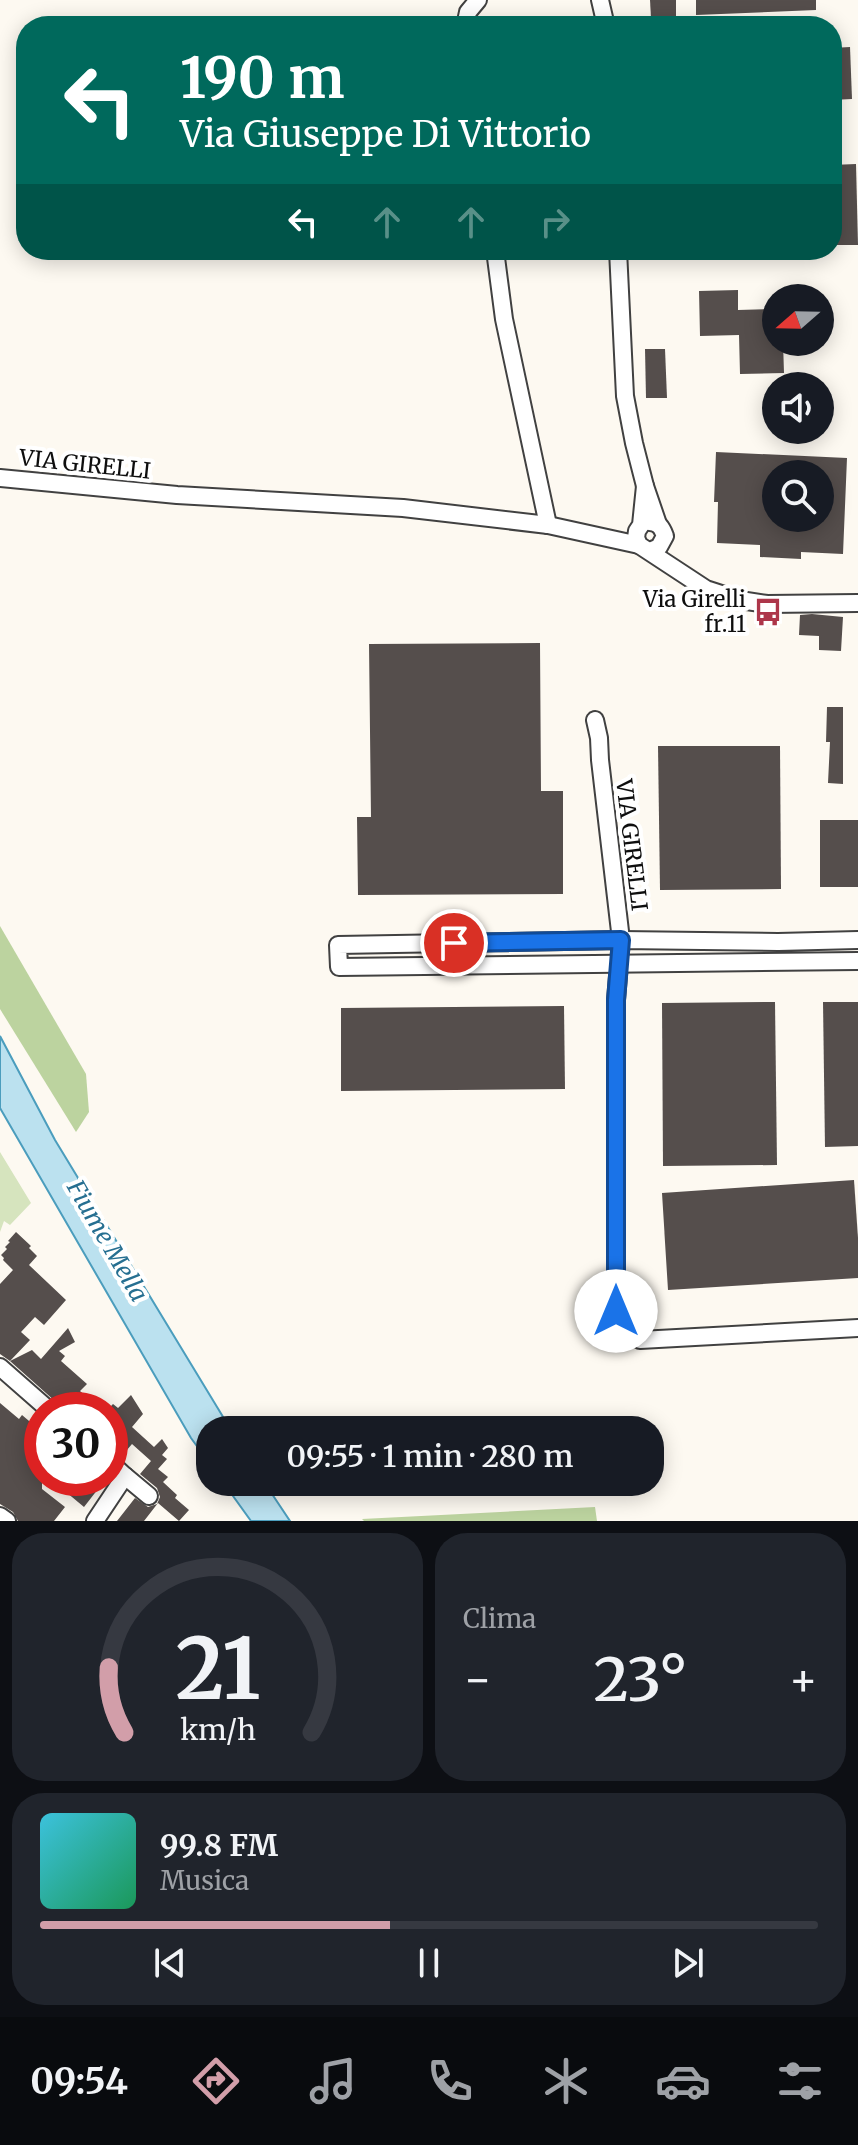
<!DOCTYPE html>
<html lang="it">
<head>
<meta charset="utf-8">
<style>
  :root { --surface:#171b24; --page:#20242c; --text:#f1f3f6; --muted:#9ea1a6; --line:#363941; --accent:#d29ea9 }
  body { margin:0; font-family:Merriweather,serif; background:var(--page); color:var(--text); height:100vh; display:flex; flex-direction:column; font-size:30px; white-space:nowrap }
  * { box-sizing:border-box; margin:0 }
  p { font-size:26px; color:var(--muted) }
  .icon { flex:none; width:44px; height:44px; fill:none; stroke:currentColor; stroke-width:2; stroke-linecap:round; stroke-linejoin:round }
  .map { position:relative; height:1521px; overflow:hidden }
  .panel { display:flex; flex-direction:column; gap:12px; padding:12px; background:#0d0f14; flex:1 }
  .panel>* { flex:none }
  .guide { position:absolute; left:16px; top:16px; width:826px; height:244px; border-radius:32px; box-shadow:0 4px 20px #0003; background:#00695c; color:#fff; overflow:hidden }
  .needle { width:52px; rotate:250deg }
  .controls { position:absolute; left:762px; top:284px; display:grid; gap:16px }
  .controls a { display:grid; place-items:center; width:72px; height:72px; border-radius:50%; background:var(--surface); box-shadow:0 4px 20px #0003; font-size:40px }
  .speed { position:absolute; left:24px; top:1392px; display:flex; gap:16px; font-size:40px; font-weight:700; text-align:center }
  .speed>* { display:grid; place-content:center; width:104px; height:104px; border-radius:50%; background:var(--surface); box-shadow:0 4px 20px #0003; line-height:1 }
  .speed .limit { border:12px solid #d22; background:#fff; color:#111 }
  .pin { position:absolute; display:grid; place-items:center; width:68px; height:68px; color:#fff; margin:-34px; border:4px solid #fff; border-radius:50%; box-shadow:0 2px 8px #0007 }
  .me { position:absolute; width:88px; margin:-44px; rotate:0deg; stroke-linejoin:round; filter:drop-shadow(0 0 6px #0008) }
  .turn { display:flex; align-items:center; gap:28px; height:168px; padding:0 32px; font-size:36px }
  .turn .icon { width:104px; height:104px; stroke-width:2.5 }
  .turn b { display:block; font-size:56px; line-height:68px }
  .lanes { display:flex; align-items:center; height:76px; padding:0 32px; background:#0003; justify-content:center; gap:40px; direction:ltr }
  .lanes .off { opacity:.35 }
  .big { font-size:60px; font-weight:600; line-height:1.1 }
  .panel .widget { flex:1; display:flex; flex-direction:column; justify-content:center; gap:12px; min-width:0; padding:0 28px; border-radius:32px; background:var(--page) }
  .panel .dial { align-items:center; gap:0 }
  .dial svg { height:208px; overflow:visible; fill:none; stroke:var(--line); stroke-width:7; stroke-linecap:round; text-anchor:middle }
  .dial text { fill:var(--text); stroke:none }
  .song { display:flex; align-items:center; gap:24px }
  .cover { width:96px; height:96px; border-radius:12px; background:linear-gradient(135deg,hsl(190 70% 55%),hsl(150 70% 35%)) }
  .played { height:8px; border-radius:4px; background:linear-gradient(90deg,var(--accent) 45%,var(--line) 45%) }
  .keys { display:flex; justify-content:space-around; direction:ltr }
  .heat { display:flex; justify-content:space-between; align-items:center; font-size:44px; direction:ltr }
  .panel .tiles { flex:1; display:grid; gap:12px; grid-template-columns:1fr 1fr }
  .widget:last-child { grid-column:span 2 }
  .trip { position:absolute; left:196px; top:1416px; width:468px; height:80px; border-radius:32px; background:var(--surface); box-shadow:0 4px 20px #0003; font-weight:600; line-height:80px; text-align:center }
  .menu { display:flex; height:128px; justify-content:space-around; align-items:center; background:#090b0e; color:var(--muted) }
  .menu .icon { width:56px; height:56px }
  .menu .active { color:var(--accent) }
  .menu b { font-size:36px; color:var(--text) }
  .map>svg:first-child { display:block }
  .green { fill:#d6e4be }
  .forest { fill:#bcd39f }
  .water { fill:#bbe1ef; stroke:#4b9dbd; stroke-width:2 }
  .building { fill:#554e4c; fill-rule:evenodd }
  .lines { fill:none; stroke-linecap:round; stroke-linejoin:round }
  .minor-casing { stroke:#414141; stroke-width:20 }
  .minor { stroke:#fff; stroke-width:16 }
  .route-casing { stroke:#114b97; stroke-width:20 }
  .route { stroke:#1a73e8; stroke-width:14 }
  .labels { text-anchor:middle; stroke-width:8; stroke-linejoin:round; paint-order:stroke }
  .street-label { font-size:22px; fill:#0e0e0e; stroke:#fff }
  .poi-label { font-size:22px; fill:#0e0e0e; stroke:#fff; text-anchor:end }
  .water-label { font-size:24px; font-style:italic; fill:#266f91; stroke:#fff }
</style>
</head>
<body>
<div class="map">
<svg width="858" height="1521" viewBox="0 0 858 1521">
  <rect width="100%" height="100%" fill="#fdf9f1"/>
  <!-- green -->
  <polygon class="green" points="0,1152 31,1203 10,1225 4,1221 0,1232"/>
  <!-- forest -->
  <g class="forest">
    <polygon points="0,926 86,1074 89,1112 76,1132 0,1009"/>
    <polygon points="595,1507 597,1521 364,1521 362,1519"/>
  </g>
  <!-- water -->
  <g class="water">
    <polygon points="0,1036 55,1140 231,1430 210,1430 210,1464 191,1438 0,1108"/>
    <polygon points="223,1482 264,1482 290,1521 251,1521"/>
  </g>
  <!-- building -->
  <g class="building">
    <polygon points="650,0 676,0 676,18 651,18"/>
    <polygon points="696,0 816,0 816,10 696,15"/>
    <polygon points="850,47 852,99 832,100 832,48"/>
    <polygon points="856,164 858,245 832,245 832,165"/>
    <polygon points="738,290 738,310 776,309 776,342 783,342 784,373 740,374 739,335 700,336 699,291"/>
    <polygon points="645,349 665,349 667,398 646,398"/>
    <path d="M 716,452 L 847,458 L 843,554 L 801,552 L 801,559 L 760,557 L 760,545 L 717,543 L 718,502 L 714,502 ZM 776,474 L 820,474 L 820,518 L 776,518 Z"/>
    <polygon points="812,614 843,617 841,651 819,650 819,636 799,635 800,615"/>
    <polygon points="540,643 541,791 563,791 563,894 358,895 357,817 371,817 369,644"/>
    <polygon points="827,707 843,707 843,784 828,783 830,742 826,742"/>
    <polygon points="658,746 780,746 781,889 660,890"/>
    <rect x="820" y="820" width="38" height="67"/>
    <polygon points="775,1002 777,1165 663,1166 662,1003"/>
    <polygon points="823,1002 858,1002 858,1146 825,1147"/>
    <polygon points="564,1006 565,1089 341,1091 341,1008"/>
    <polygon points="854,1180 858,1238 858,1278 668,1290 662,1193"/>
    <polygon points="16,1232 31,1246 29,1248 37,1256 29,1265 66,1300 44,1325 35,1317 21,1332 30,1340 10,1361 0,1354 0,1284 13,1270 3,1260 4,1258 1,1255 7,1249 5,1247 10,1242 8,1241"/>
    <polygon points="68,1328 75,1342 59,1351 65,1356 61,1361 87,1384 80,1391 101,1410 65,1410 10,1361 32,1350 41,1359"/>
    <polygon points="131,1395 143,1414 132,1427 154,1447 162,1439 168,1448 162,1455 167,1459 158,1469 168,1477 163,1482 177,1495 175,1498 189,1510 179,1521 158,1503 144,1521 117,1521 135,1498 148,1507 157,1504 160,1497 157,1488 140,1474 151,1461 132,1444 121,1457 110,1451 110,1437 121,1425 110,1414 110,1410 107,1410 113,1404 118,1408"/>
    <polygon points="0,1403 19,1419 22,1415 42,1432 42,1489 65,1507 54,1521 18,1521 13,1512 0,1504"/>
    <polygon points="77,1478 98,1478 93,1485 98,1489 84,1507 66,1492"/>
  </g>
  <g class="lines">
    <defs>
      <g id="minor">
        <polyline points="600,0 606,26"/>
        <polyline points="465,26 468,12 478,0"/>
        <polyline points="495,250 504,319 548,525"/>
        <polyline points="618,250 625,396 634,443 645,486 658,524"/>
        <polyline points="0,478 177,495 403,508 548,525 639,545"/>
        <polyline points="645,486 641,525 637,531 636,538 639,545 706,589 740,600 767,604 858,603"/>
        <path d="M 649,522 C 659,522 662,528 665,536 L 659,547 L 650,551"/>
        <polyline points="595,720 599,738 600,760 621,940 616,1000 616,1311 623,1327 640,1340 858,1328"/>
        <polyline points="858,940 778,942 621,940 338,945 339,967 858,961"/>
        <polyline points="0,1367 49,1410"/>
        <polyline points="125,1476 149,1496"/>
        <polyline points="0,1516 7,1521"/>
        <polyline points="95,1521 125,1476 110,1462"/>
      </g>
    </defs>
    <!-- minor casing -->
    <use href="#minor" class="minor-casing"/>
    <!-- minor -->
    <use href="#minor" class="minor"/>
  </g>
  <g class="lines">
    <defs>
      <polyline id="route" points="454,943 621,940 616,1000 616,1311"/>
    </defs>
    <!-- route casing -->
    <use href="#route" class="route-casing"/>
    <!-- route -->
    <use href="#route" class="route"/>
  </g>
  <!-- icons -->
  <defs>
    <symbol id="bus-bare" viewBox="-9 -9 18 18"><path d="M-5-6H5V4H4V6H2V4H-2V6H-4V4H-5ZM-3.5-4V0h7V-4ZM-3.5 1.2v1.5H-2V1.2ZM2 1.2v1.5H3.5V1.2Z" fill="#ad364a" stroke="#fff" stroke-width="2.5" paint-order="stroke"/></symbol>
  </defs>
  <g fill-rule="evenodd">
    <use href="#bus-bare" x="748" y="592" width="40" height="40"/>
  </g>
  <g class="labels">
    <!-- street labels -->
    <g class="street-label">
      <text transform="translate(85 464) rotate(6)" y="8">VIA GIRELLI</text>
      <text transform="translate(632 845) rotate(83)" y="8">VIA GIRELLI</text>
    </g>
    <!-- poi labels -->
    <g class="poi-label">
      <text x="746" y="607">Via Girelli<tspan x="746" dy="25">fr.11</tspan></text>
    </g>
    <!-- water labels -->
    <g class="water-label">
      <text transform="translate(107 1241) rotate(60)" y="8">Fiume Mella</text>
    </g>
  </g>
</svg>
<div class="controls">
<a><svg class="needle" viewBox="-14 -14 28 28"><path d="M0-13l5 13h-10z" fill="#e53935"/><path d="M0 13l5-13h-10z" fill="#9ea1a6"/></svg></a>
<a><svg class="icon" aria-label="sound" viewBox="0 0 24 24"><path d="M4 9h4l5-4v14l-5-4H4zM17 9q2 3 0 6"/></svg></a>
<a><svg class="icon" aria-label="search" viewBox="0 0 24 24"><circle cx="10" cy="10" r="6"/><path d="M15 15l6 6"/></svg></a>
</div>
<div class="speed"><div class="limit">30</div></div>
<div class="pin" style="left:454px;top:943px;background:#d93025"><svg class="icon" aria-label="arrive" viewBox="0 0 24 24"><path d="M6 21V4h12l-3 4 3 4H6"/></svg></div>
<svg class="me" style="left:616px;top:1311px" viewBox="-20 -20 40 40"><circle r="19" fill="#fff"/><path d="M0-13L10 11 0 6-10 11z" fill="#1a73e8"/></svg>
<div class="trip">09:55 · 1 min · 280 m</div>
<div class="guide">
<div class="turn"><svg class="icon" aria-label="left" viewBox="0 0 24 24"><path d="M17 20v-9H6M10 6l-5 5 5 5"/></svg><div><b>190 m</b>Via Giuseppe Di Vittorio</div></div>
<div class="lanes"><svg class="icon" aria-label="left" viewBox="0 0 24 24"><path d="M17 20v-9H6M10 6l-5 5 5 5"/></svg><svg class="icon off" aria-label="ahead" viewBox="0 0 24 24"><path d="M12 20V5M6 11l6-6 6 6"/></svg><svg class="icon off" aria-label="ahead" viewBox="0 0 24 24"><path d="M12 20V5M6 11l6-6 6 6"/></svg><svg class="icon off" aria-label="right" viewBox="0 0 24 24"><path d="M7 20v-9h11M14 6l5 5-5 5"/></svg></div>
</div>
</div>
<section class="panel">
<div class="tiles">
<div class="widget dial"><svg viewBox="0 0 100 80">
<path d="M14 69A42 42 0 1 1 86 69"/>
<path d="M14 69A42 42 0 0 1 8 44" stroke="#d29ea9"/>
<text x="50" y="56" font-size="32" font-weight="700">21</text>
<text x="50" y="72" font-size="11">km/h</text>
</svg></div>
<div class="widget"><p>Clima</p>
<div class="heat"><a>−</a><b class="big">23°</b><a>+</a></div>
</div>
<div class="widget">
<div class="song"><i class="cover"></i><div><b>99.8 FM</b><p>Musica</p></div></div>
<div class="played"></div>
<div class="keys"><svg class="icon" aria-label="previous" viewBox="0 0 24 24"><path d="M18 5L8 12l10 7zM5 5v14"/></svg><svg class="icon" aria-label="pause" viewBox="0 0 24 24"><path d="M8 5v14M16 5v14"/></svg><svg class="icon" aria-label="next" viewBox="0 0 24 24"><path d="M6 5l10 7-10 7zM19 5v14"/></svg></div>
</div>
</div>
</section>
<nav class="menu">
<b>09:54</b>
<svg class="icon active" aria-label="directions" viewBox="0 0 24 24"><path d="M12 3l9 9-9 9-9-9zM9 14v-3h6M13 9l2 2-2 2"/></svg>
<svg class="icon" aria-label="music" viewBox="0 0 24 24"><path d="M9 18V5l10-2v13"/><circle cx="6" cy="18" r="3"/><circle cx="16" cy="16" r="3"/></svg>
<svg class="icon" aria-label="phone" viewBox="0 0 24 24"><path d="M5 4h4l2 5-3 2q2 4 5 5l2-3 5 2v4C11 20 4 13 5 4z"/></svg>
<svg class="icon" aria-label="climate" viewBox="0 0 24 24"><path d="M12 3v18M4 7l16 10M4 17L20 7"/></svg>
<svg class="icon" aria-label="car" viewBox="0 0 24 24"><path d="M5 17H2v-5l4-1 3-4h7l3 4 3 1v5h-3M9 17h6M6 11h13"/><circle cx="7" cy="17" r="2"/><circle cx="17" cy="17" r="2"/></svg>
<svg class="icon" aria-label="filters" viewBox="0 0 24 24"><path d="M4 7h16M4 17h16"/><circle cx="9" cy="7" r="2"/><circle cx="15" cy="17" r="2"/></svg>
</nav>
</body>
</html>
